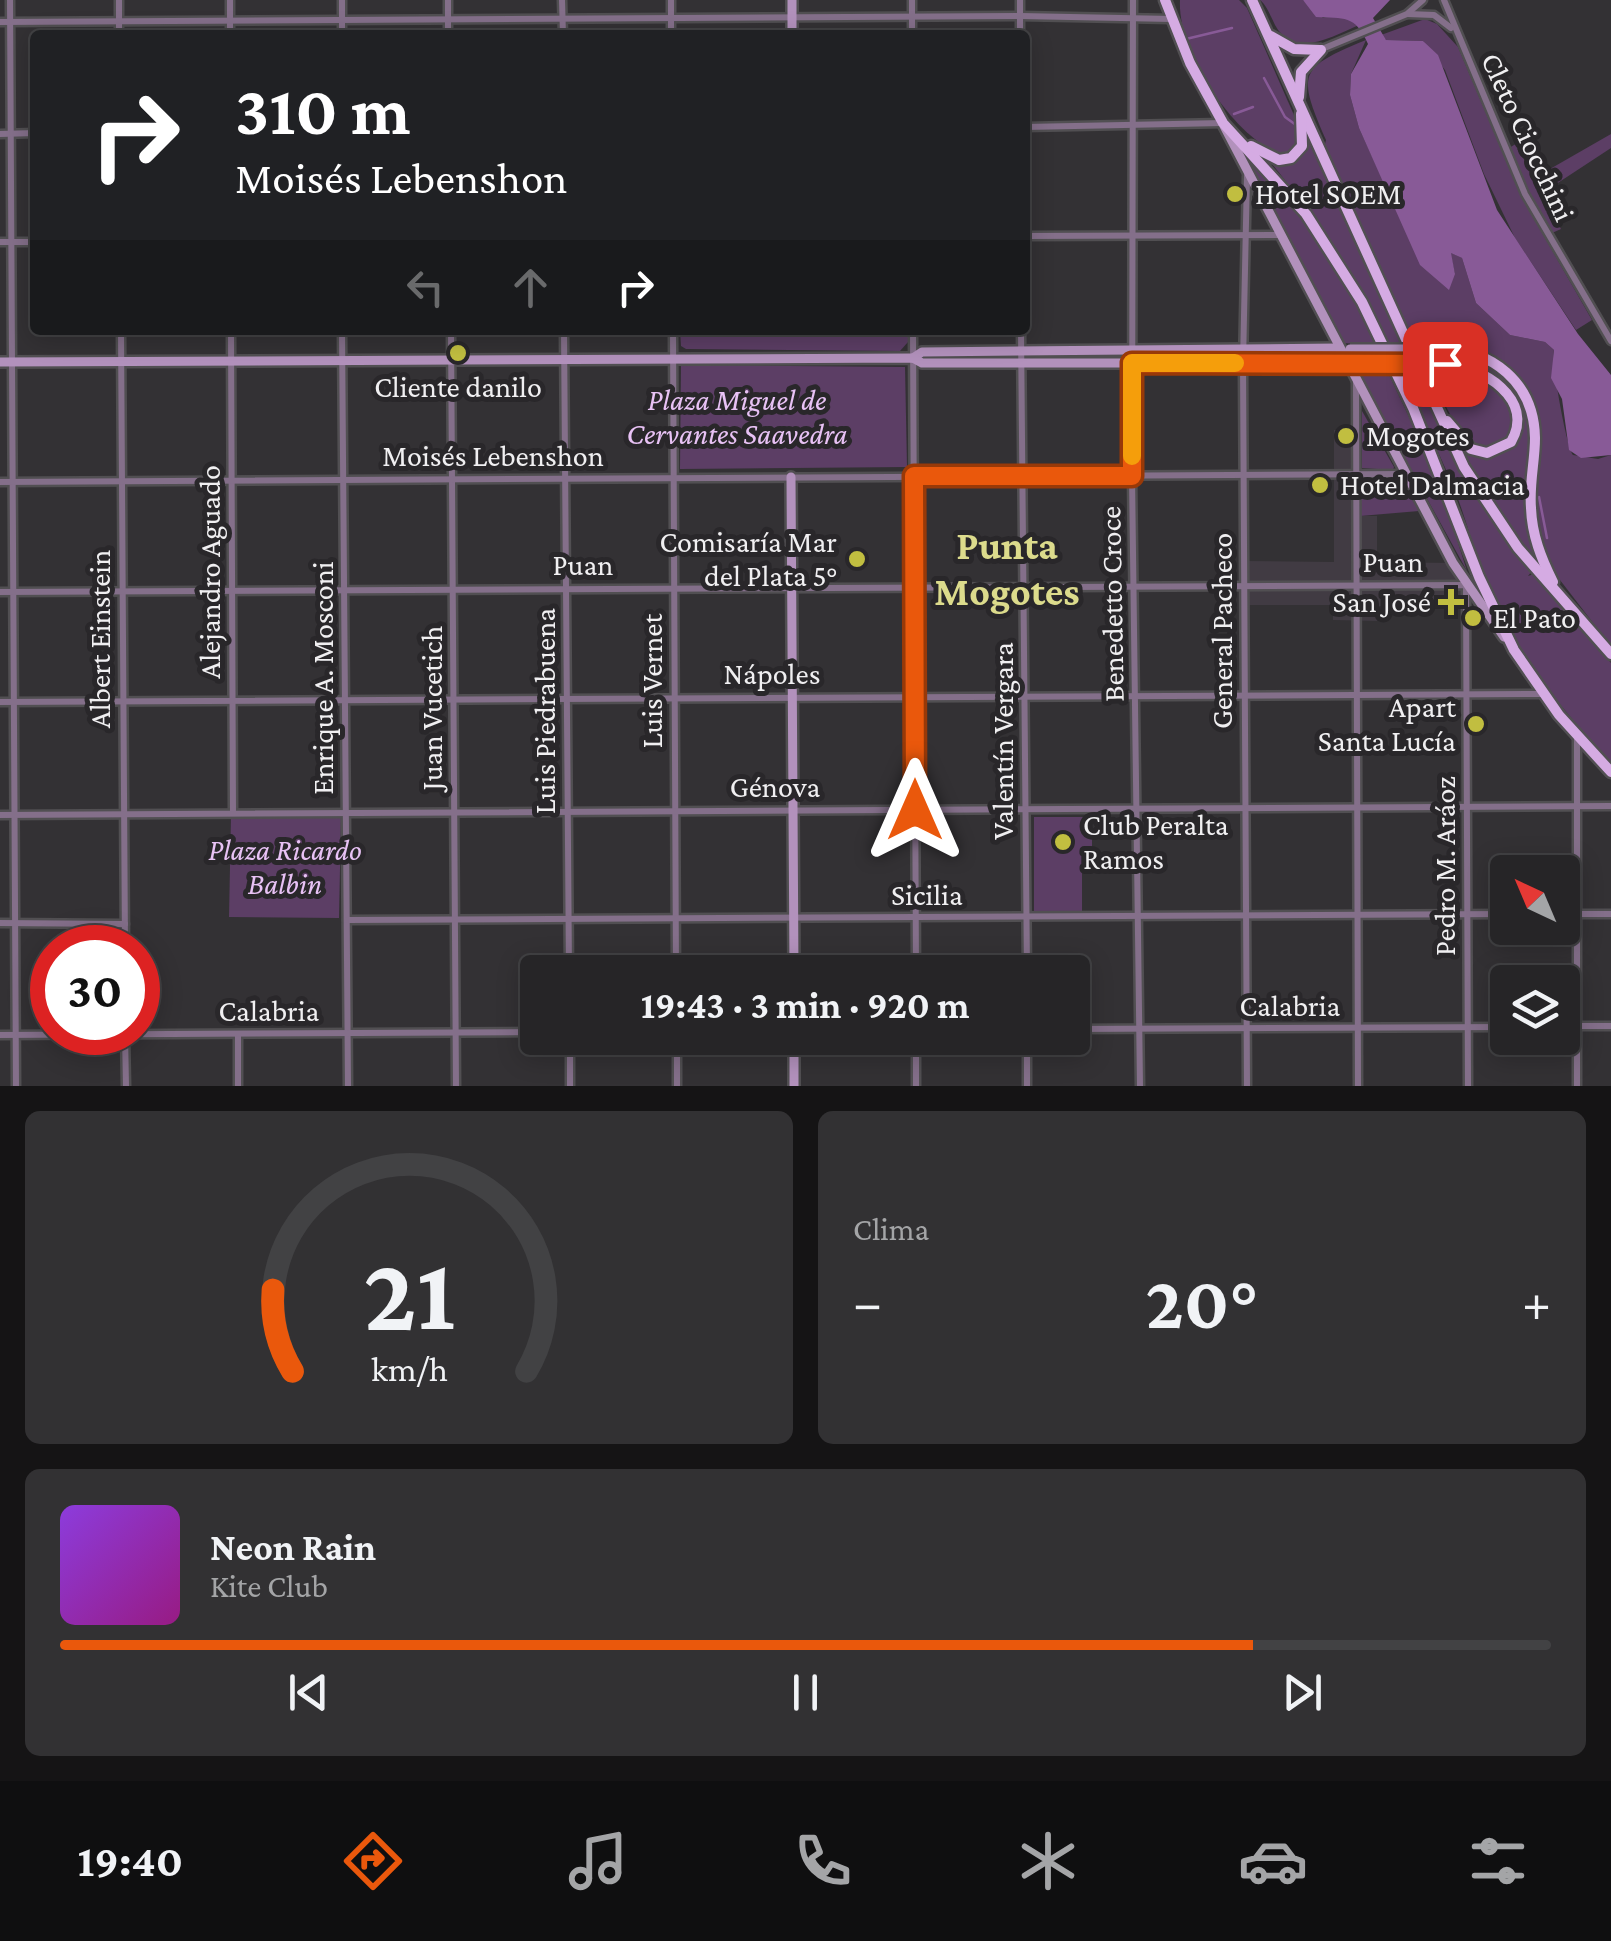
<!DOCTYPE html>
<html lang="es">
<head>
<meta charset="utf-8">
<style>
  :root { --surface:#262527; --page:#323133; --text:#f1f3f6; --muted:#a4a5a7; --line:#424244; --accent:#ea580c }
  body { margin:0; font-family:"Crimson Pro",serif; background:var(--page); color:var(--text); height:100vh; display:flex; flex-direction:column; font-size:38px; white-space:nowrap }
  * { box-sizing:border-box; margin:0 }
  p { font-size:32px; color:var(--muted) }
  .icon { flex:none; width:55px; height:55px; fill:none; stroke:currentColor; stroke-width:2; stroke-linecap:round; stroke-linejoin:round }
  .map { position:relative; height:1086px; overflow:hidden }
  .side { display:flex; flex-direction:column; gap:25px; padding:25px; background:#151415; flex:1 }
  .side>* { flex:none }
  .hud { position:absolute; left:30px; top:30px; width:1000px; height:305px; border-radius:10px; box-shadow:0 5px 25px #0003,0 0 0 2px var(--line); background:#202124; color:#fff; overflow:hidden }
  .needle { width:65px; rotate:316deg }
  .controls { position:absolute; left:1490px; top:855px; display:grid; gap:20px }
  .controls a { display:grid; place-items:center; width:90px; height:90px; border-radius:10px; background:var(--surface); box-shadow:0 5px 25px #0003,0 0 0 2px var(--line); font-size:50px }
  .speed { position:absolute; left:30px; top:925px; display:flex; gap:20px; font-size:50px; font-weight:700; text-align:center }
  .speed>* { display:grid; place-content:center; width:130px; height:130px; border-radius:50%; background:var(--surface); box-shadow:0 5px 25px #0003,0 0 0 2px var(--line); line-height:1 }
  .speed .limit { border:15px solid #d22; background:#fff; color:#111 }
  .pin { position:absolute; display:grid; place-items:center; width:85px; height:85px; color:#fff; margin:-42px; border-radius:20px; box-shadow:0 5px 15px #0006 }
  .me { position:absolute; width:110px; margin:-55px; rotate:0deg; stroke-linejoin:round; filter:drop-shadow(0 0 8px #0008) }
  .turn { display:flex; align-items:center; gap:35px; height:210px; padding:0 40px; font-size:45px }
  .turn .icon { width:130px; height:130px; stroke-width:2.5 }
  .turn b { display:block; font-size:70px; line-height:85px }
  .lanes { display:flex; align-items:center; height:95px; padding:0 40px; background:#0003; justify-content:center; gap:50px; direction:ltr }
  .lanes .off { opacity:.35 }
  .big { font-size:75px; font-weight:700; line-height:1.1 }
  .side .widget { flex:1; display:flex; flex-direction:column; justify-content:center; gap:15px; min-width:0; padding:0 35px; border-radius:15px; background:var(--page) }
  .side .dial { align-items:center; gap:0 }
  .dial svg { height:260px; overflow:visible; fill:none; stroke:var(--line); stroke-width:7; stroke-linecap:round; text-anchor:middle }
  .dial text { fill:var(--text); stroke:none }
  .song { display:flex; align-items:center; gap:30px }
  .cover { width:120px; height:120px; border-radius:15px; background:linear-gradient(135deg,hsl(270 70% 55%),hsl(310 70% 35%)) }
  .played { height:10px; border-radius:5px; background:linear-gradient(90deg,var(--accent) 80%,var(--line) 80%) }
  .keys { display:flex; justify-content:space-around; direction:ltr }
  .heat { display:flex; justify-content:space-between; align-items:center; font-size:55px; direction:ltr }
  .side .tiles { flex:1; display:grid; gap:25px; grid-template-columns:1fr 1fr }
  .widget:last-child { grid-column:span 2 }
  .trip { position:absolute; left:520px; top:955px; width:570px; height:100px; border-radius:10px; background:var(--surface); box-shadow:0 5px 25px #0003,0 0 0 2px var(--line); font-weight:700; line-height:100px; text-align:center }
  .menu { display:flex; height:160px; justify-content:space-around; align-items:center; background:#0f0f10; color:var(--muted) }
  .menu .icon { width:70px; height:70px }
  .menu .current { color:var(--accent) }
  .menu b { font-size:45px; color:var(--text) }
  .map>svg:first-child { display:block }
  .built { fill:#413b43 }
  .green { fill:#5c3e65 }
  .water { fill:#885a97 }
  .lines { fill:none; stroke-linecap:round; stroke-linejoin:round }
  .stream { stroke:#885a97; stroke-width:2.5 }
  .street-casing { stroke:#514f52; stroke-width:11 }
  .secondary-casing { stroke:#514f52; stroke-width:14 }
  .primary-casing { stroke:#514f52; stroke-width:15 }
  .street { stroke:#846f8a; stroke-width:6 }
  .secondary { stroke:#b291bc; stroke-width:9 }
  .primary { stroke:#d5abe3; stroke-width:10 }
  .secondary-bridge-casing { stroke:#514f52; stroke-width:14; stroke-linecap:butt }
  .secondary-bridge { stroke:#b291bc; stroke-width:9 }
  .route-casing { stroke:#983908; stroke-width:25 }
  .route { stroke:#ea580c; stroke-width:18 }
  .slow { stroke:#f59e0b; stroke-width:18 }
  .poi-dot { fill:#c1be40; stroke:#29272a; stroke-width:4 }
  .labels { text-anchor:middle; stroke-width:10; stroke-linejoin:round; paint-order:stroke }
  .street-label { font-size:30px; fill:#f0eff1; stroke:#29272a }
  .poi-label { font-size:30px; fill:#f0eff1; stroke:#29272a; text-anchor:start }
  .park-label { font-size:30px; font-style:italic; fill:#e8c2f5; stroke:#29272a }
  .district-label { font-size:40px; font-weight:bold; fill:#dcdb8c; stroke:#29272a }
</style>
</head>
<body>
<div class="map">
<svg width="1611" height="1086" viewBox="0 0 1611 1086">
  <rect width="100%" height="100%" fill="#333134"/>
  <!-- built -->
  <polygon class="built" points="1356,429 1356,516 1377,516 1377,562 1453,563 1466,585 1466,606 1378,606 1377,621 1333,620 1333,605 1244,605 1244,561 1334,562 1334,430"/>
  <!-- green -->
  <g class="green">
    <path d="M 1180,0 L 1239,0 L 1247,8 L 1297,122 L 1301,144 L 1286,157 C 1236,141 1177,53 1180,0 Z"/>
    <path d="M 1260,0 L 1303,0 L 1323,18 L 1342,15 L 1359,25 C 1333,36 1294,60 1275,25 C 1270,15 1267,6 1260,0 Z"/>
    <polygon points="1425,19 1437,24 1458,47 1521,196 1592,320 1576,330 1515,238 1484,174 1445,70 1423,41 1386,40 1381,35"/>
    <path d="M 1366,40 L 1351,74 L 1350,95 L 1359,128 L 1397,211 L 1455,274 L 1450,252 L 1462,258 L 1476,303 L 1510,335 L 1545,342 L 1554,350 C 1551,361 1566,445 1573,455 L 1598,459 L 1611,455 L 1611,646 L 1553,571 L 1542,549 L 1534,508 L 1538,429 L 1507,367 L 1471,347 L 1415,344 C 1379,281 1360,210 1324,148 L 1326,140 C 1297,73 1298,68 1366,40 Z"/>
    <polygon points="1230,134 1300,214 1347,286 1436,474 1467,571 1362,381 1357,370 1371,369 1366,358 1351,360 1347,353 1363,355 1358,344 1343,343"/>
    <polygon points="1611,134 1611,148 1544,192 1543,197 1561,229 1552,233 1528,192 1509,148 1519,142 1517,149 1536,177"/>
    <path d="M 1306,136 L 1448,447 L 1498,529 L 1532,571 L 1528,576 L 1534,574 L 1611,663 L 1611,762 C 1562,711 1517,654 1489,589 C 1474,554 1466,516 1451,481 C 1398,360 1353,262 1268,159 L 1282,164 Z"/>
    <polygon points="680,330 908,330 908,342 900,351 686,349 681,346"/>
    <path d="M 1441,353 C 1527,364 1530,405 1533,481 C 1535,507 1539,535 1536,560 L 1491,501 L 1457,440 L 1489,457 L 1511,446 L 1520,429 C 1500,386 1496,364 1444,360 Z"/>
    <polygon points="681,365 905,367 907,467 680,469"/>
    <path d="M 1447,368 C 1483,373 1540,412 1499,448 L 1476,448 L 1454,422 L 1427,370 Z"/>
    <polygon points="1362,411 1394,467 1393,470 1362,468"/>
    <polygon points="1367,480 1401,481 1419,511 1360,516 1360,487"/>
    <polygon points="231,816 341,818 339,918 229,917"/>
    <polygon points="1034,817 1092,817 1092,867 1082,868 1082,912 1034,913"/>
  </g>
  <!-- water -->
  <path class="water" d="M 1303,0 L 1390,0 L 1373,18 L 1386,40 L 1423,41 L 1438,55 L 1497,210 L 1578,334 L 1611,375 L 1611,455 L 1581,458 L 1569,450 L 1562,399 L 1551,378 L 1554,350 L 1545,342 L 1510,335 L 1476,303 L 1462,258 L 1451,253 L 1455,274 L 1449,290 L 1420,265 L 1359,128 L 1350,95 L 1351,74 L 1368,44 C 1355,14 1344,19 1316,17 Z"/>
  <g class="lines">
    <!-- stream -->
    <g class="stream">
      <polyline points="1186,39 1232,28"/>
      <polyline points="1264,78 1285,117 1296,125"/>
      <polyline points="1234,114 1253,107"/>
      <polyline points="1539,497 1547,538"/>
    </g>
    <defs>
      <g id="street">
        <polyline points="10,0 16,1086"/>
        <polyline points="119,0 119,35"/>
        <polyline points="230,0 230,35"/>
        <polyline points="342,0 342,35"/>
        <polyline points="448,0 448,35"/>
        <polyline points="562,0 563,35"/>
        <polyline points="671,0 671,35"/>
        <polyline points="912,0 912,35"/>
        <polyline points="1020,0 1020,35"/>
        <polyline points="1133,0 1132,476 1140,1086"/>
        <polyline points="1444,0 1525,194 1611,341"/>
        <polyline points="1408,14 1434,15 1451,28"/>
        <polyline points="0,22 1020,16 1172,19"/>
        <polyline points="1322,49 1407,14 1423,0"/>
        <polyline points="1025,127 1223,123"/>
        <polyline points="0,134 35,133"/>
        <polyline points="1247,176 1243,363 1247,1086"/>
        <polyline points="1025,236 1278,235"/>
        <polyline points="0,242 35,242"/>
        <polyline points="121,330 125,948"/>
        <polyline points="231,330 233,813"/>
        <polyline points="342,330 348,1086"/>
        <polyline points="451,330 456,1086"/>
        <polyline points="564,330 569,972"/>
        <polyline points="673,330 676,972"/>
        <polyline points="913,330 916,972"/>
        <polyline points="1021,330 1027,972"/>
        <polyline points="1356,382 1358,1086"/>
        <polyline points="0,482 1405,474"/>
        <polyline points="0,592 1466,585 1468,1086"/>
        <polyline points="0,702 1544,694"/>
        <polyline points="0,815 1611,806"/>
        <polyline points="1562,914 1611,914"/>
        <polyline points="347,920 1508,914"/>
        <polyline points="0,923 125,924"/>
        <polyline points="1562,1026 1611,1026"/>
        <polyline points="1072,1029 1508,1027"/>
        <polyline points="125,1034 126,1086"/>
        <polyline points="238,1034 238,1086"/>
        <polyline points="0,1035 538,1032"/>
        <polyline points="570,1038 570,1086"/>
        <polyline points="677,1038 677,1086"/>
        <polyline points="916,1038 916,1086"/>
        <polyline points="1027,1038 1027,1086"/>
        <polyline points="1577,1086 1577,737"/>
      </g>
      <g id="secondary">
        <polyline points="792,0 792,35"/>
        <polyline points="1224,126 1453,563 1504,637"/>
        <polyline points="913,358 922,352 1338,348"/>
        <polyline points="0,362 913,358 922,363 1358,363"/>
        <polyline points="791,477 794,972"/>
        <polyline points="794,1038 794,1086"/>
      </g>
      <g id="primary">
        <polyline points="1165,0 1190,63 1223,123 1306,214 1362,302 1413,408 1479,577 1514,650 1559,715 1611,772"/>
        <polyline points="1252,0 1464,467 1518,548 1611,654"/>
        <polyline points="1271,36 1294,49 1320,50"/>
        <polyline points="1299,97 1301,72 1321,50"/>
        <polyline points="1251,146 1279,160 1291,158 1302,146 1301,114"/>
        <path d="M 1439,349 C 1492,349 1534,382 1535,438 C 1535,461 1529,484 1531,508 C 1532,535 1541,558 1553,582"/>
        <path d="M 1445,364 C 1482,366 1536,399 1511,442 L 1487,453 L 1471,449 L 1447,421"/>
      </g>
    </defs>
    <!-- street casing -->
    <use href="#street" class="street-casing"/>
    <!-- secondary casing -->
    <use href="#secondary" class="secondary-casing"/>
    <!-- primary casing -->
    <use href="#primary" class="primary-casing"/>
    <!-- street -->
    <use href="#street" class="street"/>
    <!-- secondary -->
    <use href="#secondary" class="secondary"/>
    <!-- primary -->
    <use href="#primary" class="primary"/>
    <defs>
      <g id="secondary-bridge">
        <polyline points="1350,349 1439,349"/>
        <polyline points="1358,363 1445,364"/>
      </g>
    </defs>
    <!-- secondary-bridge casing -->
    <use href="#secondary-bridge" class="secondary-bridge-casing"/>
    <!-- secondary-bridge -->
    <use href="#secondary-bridge" class="secondary-bridge"/>
  </g>
  <g class="lines">
    <defs>
      <polyline id="route" points="915,810 914,476 1132,476 1132,363 1445,364"/>
    </defs>
    <!-- route casing -->
    <use href="#route" class="route-casing"/>
    <!-- route -->
    <use href="#route" class="route"/>
    <!-- slow -->
    <polyline class="slow" points="1132,456 1132,363 1235,363"/>
  </g>
  <!-- markers -->
  <g class="poi-dot">
    <circle cx="1235" cy="194" r="10"/>
    <circle cx="458" cy="353" r="10"/>
    <circle cx="1346" cy="436" r="10"/>
    <circle cx="1320" cy="485" r="10"/>
    <circle cx="857" cy="559" r="10"/>
    <path d="M1446 587h10v10h10v10h-10v10h-10v-10h-10v-10h10z"/>
    <circle cx="1473" cy="618" r="10"/>
    <circle cx="1476" cy="724" r="10"/>
    <circle cx="1063" cy="842" r="10"/>
  </g>
  <g class="labels">
    <!-- street labels -->
    <g class="street-label">
      <text transform="translate(1528 137) rotate(65)" y="10">Cleto Ciocchini</text>
      <text x="493" y="466">Moisés Lebenshon</text>
      <text x="1393" y="572">Puan</text>
      <text x="583" y="575">Puan</text>
      <text transform="translate(210 572) rotate(-90)" y="10">Alejandro Aguado</text>
      <text transform="translate(1112 604) rotate(-91)" y="10">Benedetto Croce</text>
      <text transform="translate(1222 631) rotate(-90)" y="10">General Pacheco</text>
      <text transform="translate(100 639) rotate(-90)" y="10">Albert Einstein</text>
      <text x="772" y="684">Nápoles</text>
      <text transform="translate(323 678) rotate(-90)" y="10">Enrique A. Mosconi</text>
      <text transform="translate(652 681) rotate(-90)" y="10">Luis Vernet</text>
      <text transform="translate(432 708) rotate(-90)" y="10">Juan Vucetich</text>
      <text transform="translate(545 711) rotate(-90)" y="10">Luis Piedrabuena</text>
      <text transform="translate(1003 741) rotate(-90)" y="10">Valentín Vergara</text>
      <text x="775" y="797">Génova</text>
      <text transform="translate(1445 866) rotate(-90)" y="10">Pedro M. Aráoz</text>
      <text x="927" y="905">Sicilia</text>
      <text x="1290" y="1016">Calabria</text>
      <text x="269" y="1021">Calabria</text>
    </g>
    <!-- poi labels -->
    <g class="poi-label">
      <text x="1255" y="204">Hotel SOEM</text>
      <text x="458" y="397" text-anchor="middle">Cliente danilo</text>
      <text x="1366" y="446">Mogotes</text>
      <text x="1340" y="495">Hotel Dalmacia</text>
      <text x="837" y="552" text-anchor="end">Comisaría Mar<tspan x="837" dy="34">del Plata 5°</tspan></text>
      <text x="1431" y="612" text-anchor="end">San José</text>
      <text x="1493" y="628">El Pato</text>
      <text x="1456" y="717" text-anchor="end">Apart<tspan x="1456" dy="34">Santa Lucía</tspan></text>
      <text x="1083" y="835">Club Peralta<tspan x="1083" dy="34">Ramos</tspan></text>
    </g>
    <!-- park labels -->
    <g class="park-label">
      <text x="737" y="410">Plaza Miguel de<tspan x="737" dy="34">Cervantes Saavedra</tspan></text>
      <text x="285" y="860">Plaza Ricardo<tspan x="285" dy="34">Balbin</tspan></text>
    </g>
    <!-- district labels -->
    <g class="district-label">
      <text x="1007" y="559">Punta<tspan x="1007" dy="46">Mogotes</tspan></text>
    </g>
  </g>
</svg>
<div class="controls">
<a><svg class="needle" viewBox="-14 -14 28 28"><path d="M0-13l5 13h-10z" fill="#e53935"/><path d="M0 13l5-13h-10z" fill="#a4a5a7"/></svg></a>
<a><svg class="icon" aria-label="layers" viewBox="0 0 24 24"><path d="M12 4l9 5-9 5-9-5zM3 14l9 5 9-5"/></svg></a>
</div>
<div class="speed"><div class="limit">30</div></div>
<div class="pin" style="left:1445px;top:364px;background:#d93025"><svg class="icon" aria-label="arrive" viewBox="0 0 24 24"><path d="M6 21V4h12l-3 4 3 4H6"/></svg></div>
<svg class="me" style="left:915px;top:810px" viewBox="-20 -20 40 40"><path d="M0-17L14 15 0 8-14 15z" fill="#ea580c" stroke="#fff" stroke-width="4"/></svg>
<div class="trip">19:43 · 3 min · 920 m</div>
<div class="hud">
<div class="turn"><svg class="icon" aria-label="right" viewBox="0 0 24 24"><path d="M7 20v-9h11M14 6l5 5-5 5"/></svg><div><b>310 m</b>Moisés Lebenshon</div></div>
<div class="lanes"><svg class="icon off" aria-label="left" viewBox="0 0 24 24"><path d="M17 20v-9H6M10 6l-5 5 5 5"/></svg><svg class="icon off" aria-label="ahead" viewBox="0 0 24 24"><path d="M12 20V5M6 11l6-6 6 6"/></svg><svg class="icon" aria-label="right" viewBox="0 0 24 24"><path d="M7 20v-9h11M14 6l5 5-5 5"/></svg></div>
</div>
</div>
<section class="side">
<div class="tiles">
<div class="widget dial"><svg viewBox="0 0 100 80">
<path d="M14 69A42 42 0 1 1 86 69"/>
<path d="M14 69A42 42 0 0 1 8 44" stroke="#ea580c"/>
<text x="50" y="56" font-size="32" font-weight="700">21</text>
<text x="50" y="72" font-size="11">km/h</text>
</svg></div>
<div class="widget"><p>Clima</p>
<div class="heat"><a>−</a><b class="big">20°</b><a>+</a></div>
</div>
<div class="widget">
<div class="song"><i class="cover"></i><div><b>Neon Rain</b><p>Kite Club</p></div></div>
<div class="played"></div>
<div class="keys"><svg class="icon" aria-label="previous" viewBox="0 0 24 24"><path d="M18 5L8 12l10 7zM5 5v14"/></svg><svg class="icon" aria-label="pause" viewBox="0 0 24 24"><path d="M8 5v14M16 5v14"/></svg><svg class="icon" aria-label="next" viewBox="0 0 24 24"><path d="M6 5l10 7-10 7zM19 5v14"/></svg></div>
</div>
</div>
</section>
<nav class="menu">
<b>19:40</b>
<svg class="icon current" aria-label="directions" viewBox="0 0 24 24"><path d="M12 3l9 9-9 9-9-9zM9 14v-3h6M13 9l2 2-2 2"/></svg>
<svg class="icon" aria-label="music" viewBox="0 0 24 24"><path d="M9 18V5l10-2v13"/><circle cx="6" cy="18" r="3"/><circle cx="16" cy="16" r="3"/></svg>
<svg class="icon" aria-label="phone" viewBox="0 0 24 24"><path d="M5 4h4l2 5-3 2q2 4 5 5l2-3 5 2v4C11 20 4 13 5 4z"/></svg>
<svg class="icon" aria-label="climate" viewBox="0 0 24 24"><path d="M12 3v18M4 7l16 10M4 17L20 7"/></svg>
<svg class="icon" aria-label="car" viewBox="0 0 24 24"><path d="M5 17H2v-5l4-1 3-4h7l3 4 3 1v5h-3M9 17h6M6 11h13"/><circle cx="7" cy="17" r="2"/><circle cx="17" cy="17" r="2"/></svg>
<svg class="icon" aria-label="filters" viewBox="0 0 24 24"><path d="M4 7h16M4 17h16"/><circle cx="9" cy="7" r="2"/><circle cx="15" cy="17" r="2"/></svg>
</nav>
</body>
</html>
